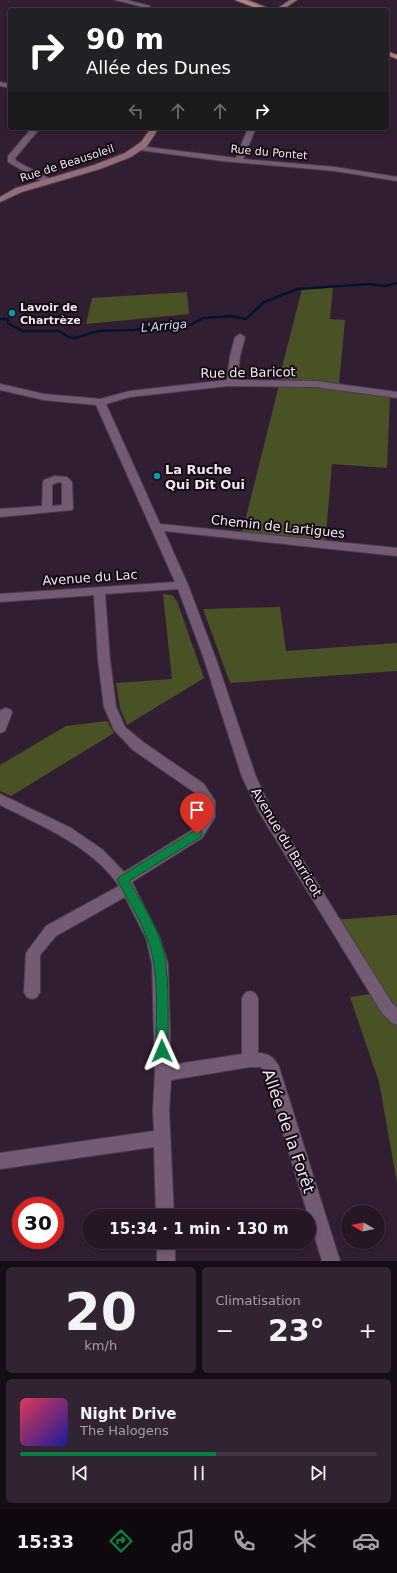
<!DOCTYPE html>
<html lang="fr">
<head>
<meta charset="utf-8">
<style>
  :root { --surface:#261626; --page:#322332; --text:#f1f3f6; --muted:#a49fa7; --line:#423543; --accent:#0b8043 }
  body { margin:0; font-family:"DejaVu Sans",sans-serif; background:var(--page); color:var(--text); height:100vh; display:flex; flex-direction:column; font-size:15px; white-space:nowrap }
  * { box-sizing:border-box; margin:0 }
  p { font-size:13px; color:var(--muted) }
  .icon { flex:none; width:22px; height:22px; fill:none; stroke:currentColor; stroke-width:2; stroke-linecap:round; stroke-linejoin:round }
  .map { position:relative; height:1261px; overflow:hidden }
  .drawer { display:flex; flex-direction:column; gap:6px; padding:6px; background:#150c15; flex:1 }
  .drawer>* { flex:none }
  .banner { position:absolute; left:8px; top:8px; width:381px; height:122px; border-radius:4px; box-shadow:0 2px 6px #0003,0 0 0 1px var(--line); background:#202124; color:#fff; overflow:hidden }
  .needle { width:26px; rotate:279deg }
  .fabs { position:absolute; left:341px; top:1205px; display:grid; gap:8px }
  .fabs a { display:grid; place-items:center; width:44px; height:44px; border-radius:50%; background:var(--surface); box-shadow:0 2px 6px #0003,0 0 0 1px var(--line); font-size:20px }
  .speed { position:absolute; left:12px; top:1197px; display:flex; gap:8px; font-size:20px; font-weight:700; text-align:center }
  .speed>* { display:grid; place-content:center; width:52px; height:52px; border-radius:50%; background:var(--surface); box-shadow:0 2px 6px #0003,0 0 0 1px var(--line); line-height:1 }
  .speed .limit { border:6px solid #d22; background:#fff; color:#111 }
  .pin { position:absolute; display:grid; place-items:center; width:34px; height:34px; color:#fff; margin:-41px -17px; border-radius:50% 50% 50% 0; rotate:-45deg; box-shadow:0 0 4px #0007 }
  .pin .icon { rotate:45deg }
  .me { position:absolute; width:44px; margin:-22px; rotate:359deg; stroke-linejoin:round; filter:drop-shadow(0 0 3px #0008) }
  .turn { display:flex; align-items:center; gap:14px; height:84px; padding:0 12px; font-size:18px }
  .turn .icon { width:52px; height:52px; stroke-width:2.5 }
  .turn b { display:block; font-size:28px; line-height:34px }
  .lanes { display:flex; align-items:center; height:38px; padding:0 12px; background:#0003; justify-content:center; gap:20px; direction:ltr }
  .lanes .off { opacity:.35 }
  .big { font-size:30px; font-weight:700; line-height:1.1 }
  .drawer .card { flex:1; display:flex; flex-direction:column; justify-content:center; gap:6px; min-width:0; padding:0 14px; border-radius:6px; background:var(--page) }
  .drawer .dial { align-items:center; gap:0 }
  .dial b { font-size:52px; line-height:1 }
  .song { display:flex; align-items:center; gap:12px }
  .cover { width:48px; height:48px; border-radius:6px; background:linear-gradient(135deg,hsl(350 70% 55%),hsl(240 70% 35%)) }
  .played { height:4px; border-radius:2px; background:linear-gradient(90deg,var(--accent) 55%,var(--line) 55%) }
  .keys { display:flex; justify-content:space-around; direction:ltr }
  .heat { display:flex; justify-content:space-between; align-items:center; font-size:22px; direction:ltr }
  .drawer .tiles { flex:1; display:grid; gap:6px; grid-template-columns:1fr 1fr }
  .card:last-child { grid-column:span 2 }
  .trip { position:absolute; left:82px; top:1209px; width:234px; height:40px; border-radius:20px; background:var(--surface); box-shadow:0 2px 6px #0003,0 0 0 1px var(--line); font-weight:700; line-height:40px; text-align:center }
  .dock { display:flex; height:64px; justify-content:space-around; align-items:center; background:#0f090f; color:var(--muted) }
  .dock .icon { width:28px; height:28px }
  .dock .current { color:var(--accent) }
  .dock b { font-size:18px; color:var(--text) }
  .map>svg:first-child { display:block }
  .green { fill:#495224 }
  .forest { fill:#4a5425 }
  .lines { fill:none; stroke-linecap:round; stroke-linejoin:round }
  .stream { stroke:#00152d; stroke-width:2.5 }
  .street-casing { stroke:#4d3c4e; stroke-width:2 }
  .secondary-casing { stroke:#4d3c4e; stroke-width:2 }
  .primary-casing { stroke:#4d3c4e; stroke-width:2 }
  .street { fill:#725b73; fill-rule:evenodd }
  .secondary { fill:#936e77; fill-rule:evenodd }
  .primary { fill:#b5827b; fill-rule:evenodd }
  .route { fill:#0b8043; stroke:#07532c }
  .culture-dot { fill:#0f9aa8; stroke:#140b14; stroke-width:1.5 }
  .labels { text-anchor:middle; stroke-width:4; stroke-linejoin:round; paint-order:stroke }
  .far-street-label { font-size:11px; fill:#f2e5f2; stroke:#140b14 }
  .far-poi-label { font-size:11px; font-weight:bold; fill:#f2e5f2; stroke:#140b14; text-anchor:start }
  .far-water-label { font-size:12px; font-style:italic; fill:#c7ddf4; stroke:#140b14 }
  .street-label { font-size:13px; fill:#f2e5f2; stroke:#140b14 }
  .poi-label { font-size:13px; font-weight:bold; fill:#f2e5f2; stroke:#140b14; text-anchor:start }
  .near-street-label { font-size:16px; fill:#f2e5f2; stroke:#140b14 }
</style>
</head>
<body>
<div class="map">
<svg width="397" height="1261" viewBox="0 0 397 1261">
  <rect width="100%" height="100%" fill="#321e32"/>
  <!-- green -->
  <g class="green">
    <polygon points="333,287 330,319 345,320 339,384 279,379 302,289"/>
    <polygon points="187,292 189,314 86,324 92,298"/>
    <polygon points="279,385 304,386 390,396 387,468 332,464 325,544 242,533"/>
    <polygon points="163,594 172,595 177,601 204,678 127,725 120,708 116,683 172,679"/>
    <polygon points="280,607 286,651 397,643 397,671 230,683 203,609"/>
    <polygon points="107,721 114,733 11,796 0,791 0,765 66,726"/>
    <polygon points="377,993 387,1008 397,1008 397,1183 379,1082 350,997"/>
  </g>
  <!-- forest -->
  <polygon class="forest" points="397,915 397,1008 387,1008 333,920"/>
  <g class="lines">
    <!-- stream -->
    <path class="stream" d="M 0,319 L 8,319 L 8,323 C 12,327 18,327 22,331 L 59,331 L 68,337 L 75,338 L 98,331 L 134,330 L 178,324 L 190,325 L 203,318 L 231,316 L 246,319 L 264,302 L 298,289 L 369,284 L 386,286 L 397,283"/>
    <defs>
      <g id="street">
        <polygon points="115,0 127,0 150,6 147,8"/>
        <polygon points="0,82 10,84 10,88 0,86"/>
        <polygon points="32,128 40,128 15,158 16,161 50,179 50,183 44,183 8,162 8,156"/>
        <polygon points="248,128 256,128 243,159 335,167 397,177 397,181 335,171 222,161 139,150 135,148 139,146 236,158"/>
        <path d="M 240,334 L 245,337 L 240,356 L 237,380 L 316,381 L 397,392 L 397,398 L 316,387 L 228,386 L 130,397 L 106,404 L 160,524 L 397,548 L 397,556 L 164,531 L 188,585 L 216,659 L 256,777 L 271,809 L 392,1003 L 397,1008 L 397,1025 L 392,1023 L 382,1013 L 259,812 L 242,777 L 204,659 L 178,589 L 105,594 L 110,660 L 116,707 L 125,727 L 143,742 L 204,784 L 215,801 L 215,817 L 202,838 L 132,882 L 160,938 L 168,964 L 171,1065 L 242,1054 L 242,998 L 245,993 L 250,991 L 255,993 L 258,998 L 258,1053 C 268,1053 275,1058 279,1067 L 340,1261 L 322,1261 L 264,1071 L 261,1067 L 250,1067 L 171,1080 L 169,1110 L 174,1216 L 156,1216 L 154,1147 L 0,1169 L 0,1153 L 154,1131 L 153,1110 L 155,1073 L 152,964 L 146,938 L 125,897 L 56,936 L 40,955 L 40,992 L 37,997 L 32,999 L 27,997 L 24,992 L 26,953 L 46,926 L 119,886 C 92,846 42,826 0,805 L 0,794 L 71,828 L 103,850 L 124,872 L 192,830 L 201,816 L 201,802 L 194,792 L 133,750 L 114,730 L 104,707 L 98,660 L 94,595 L 0,602 L 0,594 L 175,582 L 96,405 L 44,400 L 0,390 L 0,384 L 44,394 L 100,399 L 130,391 L 227,380 L 230,356 L 235,337 Z"/>
        <path d="M 55,476 L 67,477 L 72,482 L 73,508 L 72,510 L 0,517 L 0,509 L 42,506 L 43,482 L 44,480 ZM 58,482 L 62,483 L 62,505 L 52,506 L 52,485 Z"/>
        <polygon points="6,708 11,710 12,713 5,731 0,733 0,712 1,710"/>
        <rect x="157" y="1242" width="18" height="19"/>
      </g>
      <g id="secondary">
        <polygon points="239,0 248,0 273,10 264,10"/>
        <polygon points="290,0 297,0 282,10 275,10"/>
        <polygon points="151,128 159,128 147,146 131,157 100,169 22,192 0,202 0,197 16,188 94,165 125,153 141,142"/>
      </g>
      <g id="primary">
        <polygon points="235,0 244,0 270,10 261,10"/>
        <polygon points="387,51 397,55 397,59 387,55"/>
      </g>
    </defs>
    <!-- street casing -->
    <use href="#street" class="street-casing"/>
    <!-- secondary casing -->
    <use href="#secondary" class="secondary-casing"/>
    <!-- primary casing -->
    <use href="#primary" class="primary-casing"/>
    <!-- street -->
    <use href="#street" class="street"/>
    <!-- secondary -->
    <use href="#secondary" class="secondary"/>
    <!-- primary -->
    <use href="#primary" class="primary"/>
  </g>
  <!-- route -->
  <path class="route" d="M 197,829 L 201,831 L 202,834 L 201,837 L 129,881 C 144,906 163,936 166,965 C 169,993 168,1023 168,1051 L 167,1055 L 162,1057 L 158,1055 L 156,1051 C 156,1015 160,971 147,938 C 139,917 127,899 117,880 L 119,877 Z"/>
  <!-- markers -->
  <g class="culture-dot">
    <circle cx="12" cy="313" r="4"/>
    <circle cx="157" cy="476" r="4"/>
  </g>
  <g class="labels">
    <!-- far-street labels -->
    <g class="far-street-label">
      <text transform="translate(269 152) rotate(5)" y="4">Rue du Pontet</text>
      <text transform="translate(67 163) rotate(-18)" y="4">Rue de Beausoleil</text>
    </g>
    <!-- far-poi labels -->
    <g class="far-poi-label">
      <text x="20" y="311">Lavoir de<tspan x="20" dy="13">Chartrèze</tspan></text>
    </g>
    <!-- far-water labels -->
    <g class="far-water-label">
      <text transform="translate(164 326) rotate(-5)" y="4">L'Arriga</text>
    </g>
    <!-- street labels -->
    <g class="street-label">
      <text transform="translate(248 372) rotate(-1)" y="5">Rue de Baricot</text>
      <text transform="translate(278 526) rotate(6)" y="5">Chemin de Lartigues</text>
      <text transform="translate(90 577) rotate(-4)" y="5">Avenue du Lac</text>
      <text transform="translate(287 842) rotate(59)" y="5">Avenue du Barricot</text>
    </g>
    <!-- poi labels -->
    <g class="poi-label">
      <text x="165" y="474">La Ruche<tspan x="165" dy="15">Qui Dit Oui</tspan></text>
    </g>
    <!-- near-street labels -->
    <g class="near-street-label">
      <text transform="translate(289 1131) rotate(71)" y="6">Allée de la Forêt</text>
    </g>
  </g>
</svg>
<div class="fabs">
<a><svg class="needle" viewBox="-14 -14 28 28"><path d="M0-13l5 13h-10z" fill="#e53935"/><path d="M0 13l5-13h-10z" fill="#a49fa7"/></svg></a>
</div>
<div class="speed"><div class="limit">30</div></div>
<div class="pin" style="left:197px;top:834px;background:#d93025"><svg class="icon" aria-label="arrive" viewBox="0 0 24 24"><path d="M6 21V4h12l-3 4 3 4H6"/></svg></div>
<svg class="me" style="left:162px;top:1051px" viewBox="-20 -20 40 40"><path d="M0-17L14 15 0 8-14 15z" fill="#0b8043" stroke="#fff" stroke-width="4"/></svg>
<div class="trip">15:34 · 1 min · 130 m</div>
<div class="banner">
<div class="turn"><svg class="icon" aria-label="right" viewBox="0 0 24 24"><path d="M7 20v-9h11M14 6l5 5-5 5"/></svg><div><b>90 m</b>Allée des Dunes</div></div>
<div class="lanes"><svg class="icon off" aria-label="left" viewBox="0 0 24 24"><path d="M17 20v-9H6M10 6l-5 5 5 5"/></svg><svg class="icon off" aria-label="ahead" viewBox="0 0 24 24"><path d="M12 20V5M6 11l6-6 6 6"/></svg><svg class="icon off" aria-label="ahead" viewBox="0 0 24 24"><path d="M12 20V5M6 11l6-6 6 6"/></svg><svg class="icon" aria-label="right" viewBox="0 0 24 24"><path d="M7 20v-9h11M14 6l5 5-5 5"/></svg></div>
</div>
</div>
<section class="drawer">
<div class="tiles">
<div class="card dial"><b>20</b><p>km/h</p></div>
<div class="card"><p>Climatisation</p>
<div class="heat"><a>−</a><b class="big">23°</b><a>+</a></div>
</div>
<div class="card">
<div class="song"><i class="cover"></i><div><b>Night Drive</b><p>The Halogens</p></div></div>
<div class="played"></div>
<div class="keys"><svg class="icon" aria-label="previous" viewBox="0 0 24 24"><path d="M18 5L8 12l10 7zM5 5v14"/></svg><svg class="icon" aria-label="pause" viewBox="0 0 24 24"><path d="M8 5v14M16 5v14"/></svg><svg class="icon" aria-label="next" viewBox="0 0 24 24"><path d="M6 5l10 7-10 7zM19 5v14"/></svg></div>
</div>
</div>
</section>
<nav class="dock">
<b>15:33</b>
<svg class="icon current" aria-label="directions" viewBox="0 0 24 24"><path d="M12 3l9 9-9 9-9-9zM9 14v-3h6M13 9l2 2-2 2"/></svg>
<svg class="icon" aria-label="music" viewBox="0 0 24 24"><path d="M9 18V5l10-2v13"/><circle cx="6" cy="18" r="3"/><circle cx="16" cy="16" r="3"/></svg>
<svg class="icon" aria-label="phone" viewBox="0 0 24 24"><path d="M5 4h4l2 5-3 2q2 4 5 5l2-3 5 2v4C11 20 4 13 5 4z"/></svg>
<svg class="icon" aria-label="climate" viewBox="0 0 24 24"><path d="M12 3v18M4 7l16 10M4 17L20 7"/></svg>
<svg class="icon" aria-label="car" viewBox="0 0 24 24"><path d="M5 17H2v-5l4-1 3-4h7l3 4 3 1v5h-3M9 17h6M6 11h13"/><circle cx="7" cy="17" r="2"/><circle cx="17" cy="17" r="2"/></svg>
</nav>
</body>
</html>
